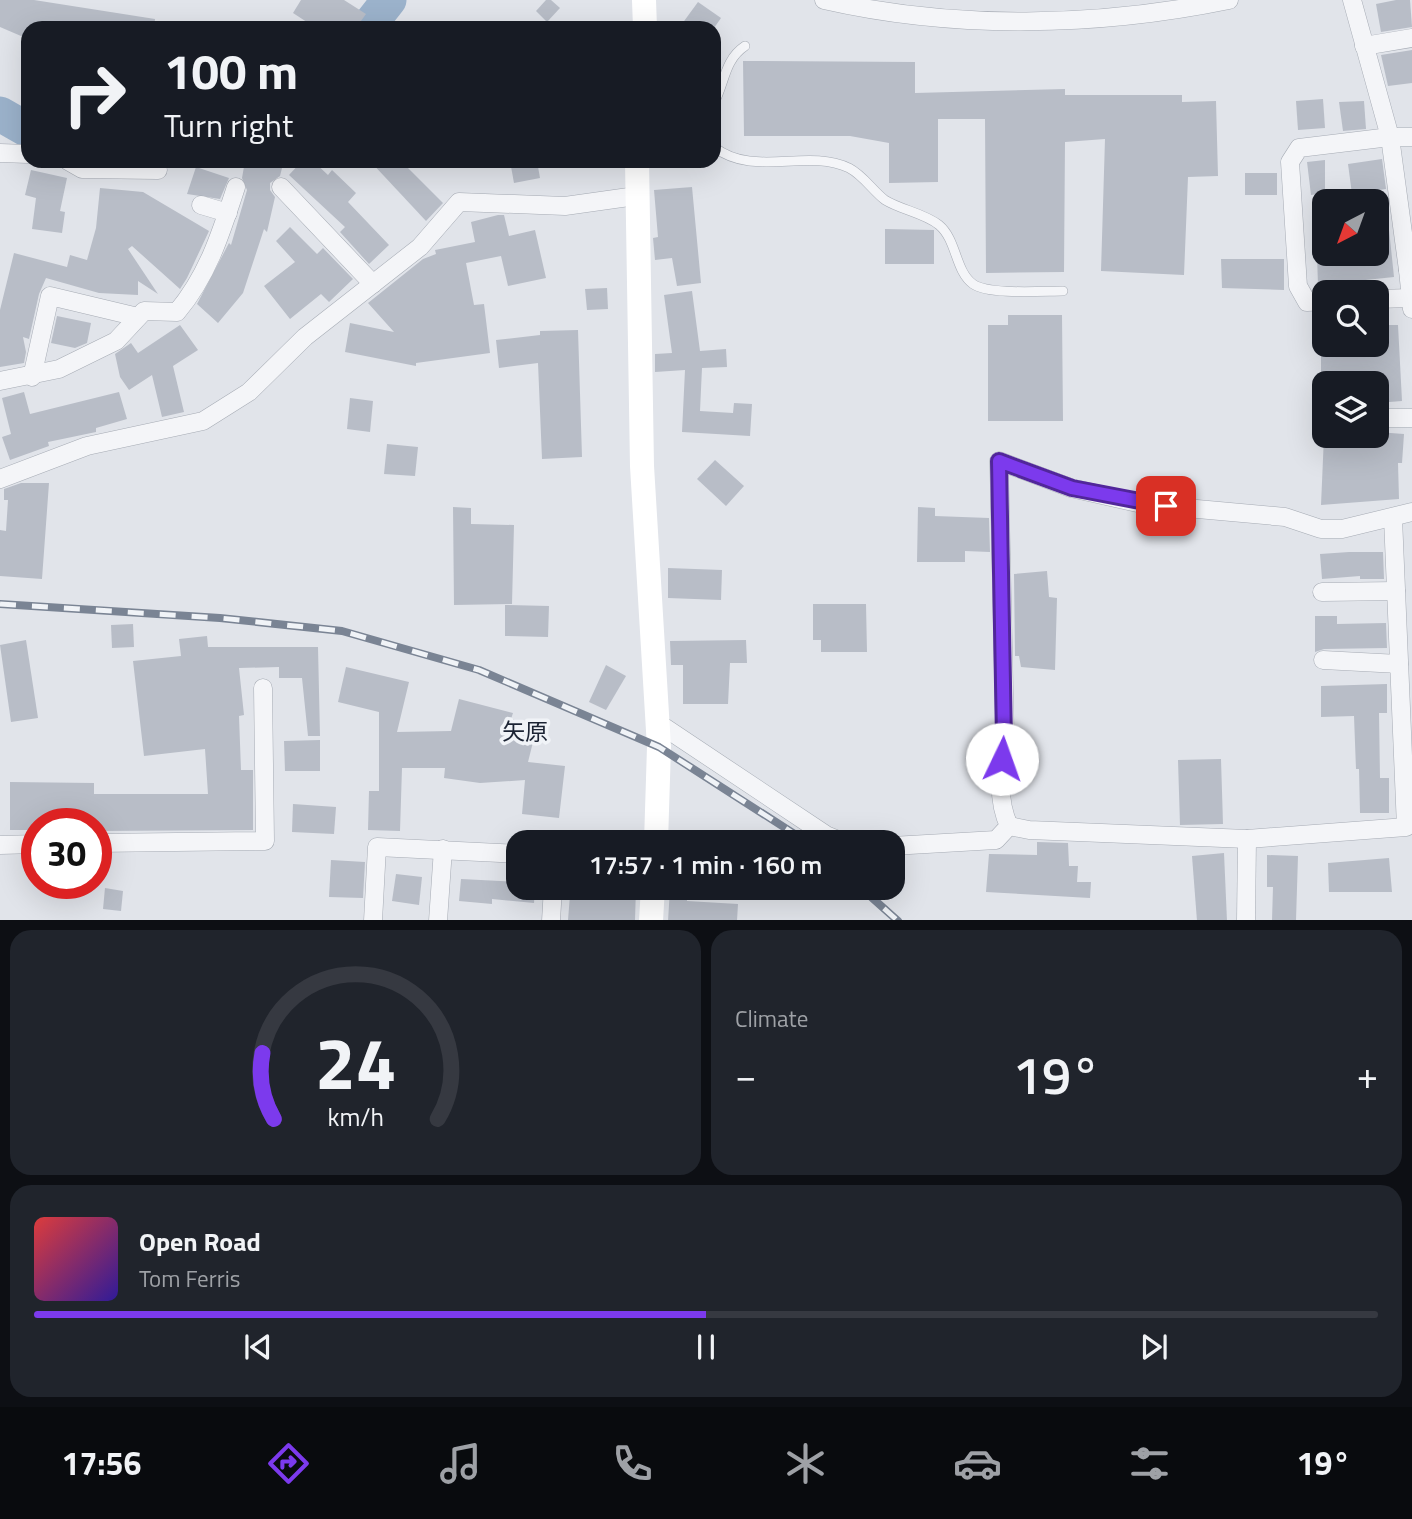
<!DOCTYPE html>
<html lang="en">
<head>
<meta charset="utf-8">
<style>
  :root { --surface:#171b24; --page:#20242c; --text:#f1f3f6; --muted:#9ea1a6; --line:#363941; --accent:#7c3aed }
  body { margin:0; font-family:"Titillium Web","Noto Sans JP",sans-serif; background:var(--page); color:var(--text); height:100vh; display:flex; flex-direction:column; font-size:26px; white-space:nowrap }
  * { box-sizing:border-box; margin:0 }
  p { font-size:23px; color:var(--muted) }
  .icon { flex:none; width:38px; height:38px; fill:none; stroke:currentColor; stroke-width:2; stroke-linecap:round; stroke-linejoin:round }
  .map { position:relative; height:920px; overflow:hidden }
  .drawer { display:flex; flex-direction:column; gap:10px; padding:10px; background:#0d0f14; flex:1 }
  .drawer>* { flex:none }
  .top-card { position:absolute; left:21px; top:21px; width:700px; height:147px; border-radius:21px; box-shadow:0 7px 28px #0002; background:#171b24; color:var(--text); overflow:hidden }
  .needle { width:46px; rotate:221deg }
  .fabs { position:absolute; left:1312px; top:189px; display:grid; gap:14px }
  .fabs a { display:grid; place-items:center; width:77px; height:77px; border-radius:14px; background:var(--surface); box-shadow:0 7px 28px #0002; font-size:35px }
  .speed { position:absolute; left:21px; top:808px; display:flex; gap:14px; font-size:35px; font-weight:700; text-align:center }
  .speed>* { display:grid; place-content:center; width:91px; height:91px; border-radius:50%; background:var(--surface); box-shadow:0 7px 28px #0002; line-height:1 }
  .speed .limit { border:10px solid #d22; background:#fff; color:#111 }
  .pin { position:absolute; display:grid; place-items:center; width:60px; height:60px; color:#fff; margin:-30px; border-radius:14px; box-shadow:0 4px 10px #0006 }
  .me { position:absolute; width:77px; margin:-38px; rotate:3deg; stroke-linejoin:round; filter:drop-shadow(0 0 5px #0008) }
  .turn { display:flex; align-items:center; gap:24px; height:147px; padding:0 28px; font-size:32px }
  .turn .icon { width:91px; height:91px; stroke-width:2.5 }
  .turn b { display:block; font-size:49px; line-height:60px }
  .big { font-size:52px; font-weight:600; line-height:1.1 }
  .drawer .card { flex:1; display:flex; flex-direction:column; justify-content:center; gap:10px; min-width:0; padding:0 24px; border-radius:21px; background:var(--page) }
  .drawer .dial { align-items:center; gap:0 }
  .dial svg { height:182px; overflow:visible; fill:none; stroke:var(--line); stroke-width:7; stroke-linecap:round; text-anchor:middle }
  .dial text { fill:var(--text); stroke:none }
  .song { display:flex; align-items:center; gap:21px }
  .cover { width:84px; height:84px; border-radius:10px; background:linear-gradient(135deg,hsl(0 70% 55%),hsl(250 70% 35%)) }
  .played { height:7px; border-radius:4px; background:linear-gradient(90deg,var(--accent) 50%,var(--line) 50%) }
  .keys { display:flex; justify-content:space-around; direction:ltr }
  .heat { display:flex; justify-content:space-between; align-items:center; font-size:38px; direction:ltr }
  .drawer .tiles { flex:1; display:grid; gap:10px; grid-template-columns:1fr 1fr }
  .card:last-child { grid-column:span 2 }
  .trip { position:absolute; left:506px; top:830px; width:399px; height:70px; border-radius:21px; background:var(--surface); box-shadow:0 7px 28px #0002; font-weight:600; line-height:70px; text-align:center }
  .dock { display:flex; height:112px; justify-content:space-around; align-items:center; background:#090b0e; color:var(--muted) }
  .dock .icon { width:49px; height:49px }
  .dock .active { color:var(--accent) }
  .dock b { font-size:32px; color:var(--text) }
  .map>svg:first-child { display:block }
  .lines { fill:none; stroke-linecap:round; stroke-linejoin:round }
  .river { stroke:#9bb2cb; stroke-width:35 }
  .building { fill:#b8bdc7 }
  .lane-casing { stroke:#a6abb4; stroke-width:10 }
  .street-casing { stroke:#a6abb4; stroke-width:19 }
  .lane { stroke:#f4f5f8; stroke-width:9 }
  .street { stroke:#f4f5f8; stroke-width:18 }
  .secondary { stroke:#fff; stroke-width:24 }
  .rail-casing { stroke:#7a8494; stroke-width:8 }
  .rail { stroke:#f0f3f7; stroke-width:5; stroke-dasharray:16; stroke-linecap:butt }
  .route-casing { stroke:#51269a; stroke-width:18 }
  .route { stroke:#7c3aed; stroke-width:12 }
  .labels { text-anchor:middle; stroke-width:7; stroke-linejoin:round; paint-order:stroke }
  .quarter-label { font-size:23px; fill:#1b2333; stroke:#f0f3f7 }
</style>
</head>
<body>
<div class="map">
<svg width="1412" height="921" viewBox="0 0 1412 921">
  <rect width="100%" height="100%" fill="#e1e4ea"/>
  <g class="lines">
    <!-- river -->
    <g class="river">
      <polyline points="367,28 389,0"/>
      <polyline points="0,114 28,130"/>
    </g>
  </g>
  <!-- building -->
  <g class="building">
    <polygon points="0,0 34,0 155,19 154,28 28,28 28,39 0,27"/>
    <polygon points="301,0 344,0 366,14 356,28 316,28 293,13"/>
    <polygon points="546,0 551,0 560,8 547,22 536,11"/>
    <polygon points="1396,0 1410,0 1412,27 1381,32 1376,4"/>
    <polygon points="698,2 721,18 714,28 679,28"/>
    <polygon points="1412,50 1412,83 1388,86 1381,55"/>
    <polygon points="743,61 915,62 915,93 1065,89 1065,95 1182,95 1182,102 1216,101 1218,176 1188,177 1184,275 1101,271 1105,139 1065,142 1064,272 986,273 985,119 938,119 938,182 889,183 889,143 850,136 744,136"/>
    <polygon points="1323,99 1325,128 1298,130 1296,101"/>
    <polygon points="1364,101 1366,129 1343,131 1339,102"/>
    <polygon points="1382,159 1386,189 1352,194 1348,164"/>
    <polygon points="1325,160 1325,193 1311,195 1307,162"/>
    <polygon points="245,161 282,168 280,176 270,183 270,190 275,197 267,232 264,229 243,293 218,323 197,304 229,243 231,245 247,190 242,178"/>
    <polygon points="302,161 313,161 328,175 332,170 356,193 348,202 389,245 369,264 340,232 345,227 289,175"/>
    <polygon points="370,161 401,161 443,203 426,221"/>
    <polygon points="510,161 537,161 540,178 514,183"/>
    <polygon points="196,167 229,178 220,199 187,194"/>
    <polygon points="31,170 67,178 60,211 65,212 62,233 32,229 36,198 25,195"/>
    <rect x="1245" y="173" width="32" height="22"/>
    <polygon points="692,187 701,283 677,286 672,258 655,260 653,238 658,237 654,190"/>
    <polygon points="100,188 143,192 209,231 187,278 180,289 132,246 128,249 158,294 138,281 138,295 99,293 46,278 39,294 29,339 23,337 26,352 24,363 0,367 0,310 14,253 67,267 70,255 87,260 96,228"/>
    <polygon points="498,215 504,215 509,236 535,230 546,278 508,286 501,256 466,263 474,305 484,304 490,353 416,363 416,366 345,352 350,323 394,332 368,303 423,259 436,254 435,250 475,242 471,222"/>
    <polygon points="1388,220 1394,277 1318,285 1317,255 1377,254 1377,221"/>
    <polygon points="290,227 317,254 323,248 353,279 329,302 321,294 290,319 264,286 295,262 276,241"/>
    <polygon points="885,229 934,230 934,264 885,264"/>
    <polygon points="1221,259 1284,259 1284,290 1222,288"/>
    <polygon points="607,288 608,309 587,310 585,289"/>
    <polygon points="692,291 700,351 726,349 727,367 702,368 700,411 733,413 734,403 752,404 750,436 682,432 685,370 655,372 655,354 672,353 664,295"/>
    <polygon points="1008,315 1062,315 1063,421 988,421 988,325 1008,325"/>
    <polygon points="57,316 91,323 87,343 75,348 51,343"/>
    <polygon points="180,325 198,350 173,366 184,412 162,417 152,375 129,390 120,377 115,354 131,343 138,353"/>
    <polygon points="1377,325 1398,325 1402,401 1377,403 1377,383 1321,383 1321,345 1377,345"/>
    <polygon points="578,330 582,457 542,459 538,363 499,368 496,340 540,335 540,331"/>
    <polygon points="24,392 30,414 119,392 127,419 96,428 96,432 48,442 49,446 10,460 2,437 11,434 2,398"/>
    <polygon points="350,398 373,401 370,432 347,429"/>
    <polygon points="1377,432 1404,434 1402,463 1398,463 1399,499 1321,505 1324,436 1377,436"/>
    <polygon points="387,444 418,447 415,476 384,474"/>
    <polygon points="715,460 744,486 726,506 697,479"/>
    <polygon points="21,483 49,483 42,579 0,576 0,530 6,531 8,500 4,500 4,489"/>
    <polygon points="453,507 471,508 471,524 514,525 512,604 454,605"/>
    <polygon points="918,507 935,508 935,516 989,518 990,552 965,551 965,562 917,562"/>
    <polygon points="1349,552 1383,552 1384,579 1360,579 1360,576 1322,579 1320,554"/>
    <polygon points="668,568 722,570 721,600 668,598"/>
    <polygon points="1047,571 1049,597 1057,598 1055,670 1021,667 1019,656 1015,656 1014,574"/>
    <polygon points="813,604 866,604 867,652 821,652 821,640 813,640"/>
    <polygon points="505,605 549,606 548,637 505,636"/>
    <polygon points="1315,616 1337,616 1337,624 1386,623 1387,648 1324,649 1315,652"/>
    <polygon points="133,624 134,647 112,648 111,625"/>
    <polygon points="207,636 208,647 318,647 320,736 308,736 302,678 279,678 279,667 239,668 244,715 239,716 241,770 253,770 253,830 96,831 96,824 37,824 37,830 10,830 10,782 94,783 94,794 208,794 205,749 144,756 133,661 181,656 179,639"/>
    <polygon points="26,640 38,718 11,722 0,645"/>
    <polygon points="746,640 747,663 730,663 728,704 683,704 683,665 671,665 670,641"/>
    <polygon points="606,665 626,676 606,710 589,702"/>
    <polygon points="346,667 409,682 397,732 451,731 459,699 513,713 511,719 537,726 528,762 565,766 559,818 522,814 525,780 480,783 444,778 445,768 402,768 400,831 368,830 369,791 379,791 379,712 338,702"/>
    <polygon points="1387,684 1387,713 1379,713 1380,778 1389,778 1389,813 1360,813 1359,769 1356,769 1354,716 1321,717 1321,686"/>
    <polygon points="320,740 320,771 285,771 284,741"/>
    <polygon points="1221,759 1223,824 1180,825 1178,760"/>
    <polygon points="293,804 336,807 334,834 292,832"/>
    <polygon points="1037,842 1068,843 1069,866 1078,866 1077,882 1091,882 1090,898 986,892 989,854 1037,855"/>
    <polygon points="1224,853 1227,921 1197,921 1192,856"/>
    <polygon points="1267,855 1298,856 1296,921 1272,921 1273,887 1267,887"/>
    <polygon points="1389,858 1392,892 1329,892 1328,863"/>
    <polygon points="331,860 365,862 363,898 329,897"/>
    <polygon points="396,874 422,877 419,905 392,901"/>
    <polygon points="461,879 518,882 518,887 535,887 534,903 492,899 492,904 459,901"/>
    <polygon points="604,887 636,887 635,921 568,920 570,895 604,898"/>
    <polygon points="105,888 123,891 121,911 103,909"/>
    <polygon points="670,889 687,890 687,901 738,904 737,921 668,921"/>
  </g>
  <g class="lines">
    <defs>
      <g id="lane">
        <path d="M 714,103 C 725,83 724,60 745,46"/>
        <path d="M 714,147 C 754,178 806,148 849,168 C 863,175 873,191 885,200 C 901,210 924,213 939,225 C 957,240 955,271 973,284 C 988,295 1043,291 1063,291"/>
      </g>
      <g id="street">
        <path d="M 824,0 C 955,30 1098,27 1229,0"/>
        <polyline points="1352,0 1390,137 1408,270 1412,269"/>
        <polyline points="1364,46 1412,38"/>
        <polyline points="0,153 28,154"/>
        <polyline points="68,161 82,169 158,170"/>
        <polyline points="281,187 373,284"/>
        <polyline points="201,205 228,213"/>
        <polyline points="1408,270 1412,309"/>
        <polyline points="1377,299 1411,298"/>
        <polyline points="1325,301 1307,302 1298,286 1290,162 1299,148 1390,137 1412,137"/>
        <polyline points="32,377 50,296 138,317"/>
        <path d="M 0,381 L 59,369 L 116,341 L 144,311 L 177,312 C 208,275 221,233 236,187"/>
        <polyline points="1377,418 1412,418"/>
        <polyline points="0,479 87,446 203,421 249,392 305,337 420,247 459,202 565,206 636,196"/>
        <polyline points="1322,592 1396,591"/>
        <polyline points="1323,660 1399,664"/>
        <polyline points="658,723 826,835 843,842"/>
        <polyline points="1009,826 1029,830 1247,839 1406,827 1393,518"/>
        <polyline points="96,843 265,841 263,688"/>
        <polyline points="0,845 37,844"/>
        <path d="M 892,846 L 996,840 L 1009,826 C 996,798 1001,768 1005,739 L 999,461 L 1071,488 L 1142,504 L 1285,517 L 1321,529 L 1342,529 L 1412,512"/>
        <polyline points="373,921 377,847 518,854"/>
        <polyline points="438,921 443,849"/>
        <polyline points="551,921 553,887"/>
        <polyline points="1246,921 1247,839"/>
      </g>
    </defs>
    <!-- lane casing -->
    <use href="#lane" class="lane-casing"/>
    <!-- street casing -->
    <use href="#street" class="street-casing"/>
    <!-- lane -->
    <use href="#lane" class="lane"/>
    <!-- street -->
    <use href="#street" class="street"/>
    <!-- secondary -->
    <g class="secondary">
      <polyline points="644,0 645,28"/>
      <polyline points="637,161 642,466 659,747 656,842"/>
      <polyline points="651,921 653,887"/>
    </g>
    <defs>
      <g id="rail">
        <polyline points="0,604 220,618 342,631 479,670 659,747 807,842"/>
        <polyline points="860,887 898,921"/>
      </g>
    </defs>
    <!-- rail casing -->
    <use href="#rail" class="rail-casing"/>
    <!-- rail -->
    <use href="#rail" class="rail"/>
  </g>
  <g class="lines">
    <defs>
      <polyline id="route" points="1002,759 1004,739 999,461 1072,488 1166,506"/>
    </defs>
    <!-- route casing -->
    <use href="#route" class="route-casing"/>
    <!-- route -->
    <use href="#route" class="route"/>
  </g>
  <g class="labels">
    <!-- quarter labels -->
    <g class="quarter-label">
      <text x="525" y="740">矢原</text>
    </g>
  </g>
</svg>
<div class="fabs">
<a><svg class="needle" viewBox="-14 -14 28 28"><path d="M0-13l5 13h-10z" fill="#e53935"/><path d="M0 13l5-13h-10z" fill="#9ea1a6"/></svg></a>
<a><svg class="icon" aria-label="search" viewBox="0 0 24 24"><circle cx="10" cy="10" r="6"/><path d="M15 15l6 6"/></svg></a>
<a><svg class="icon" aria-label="layers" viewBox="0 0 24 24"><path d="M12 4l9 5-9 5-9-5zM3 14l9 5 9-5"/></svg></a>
</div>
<div class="speed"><div class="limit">30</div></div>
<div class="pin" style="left:1166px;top:506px;background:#d93025"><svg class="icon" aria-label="arrive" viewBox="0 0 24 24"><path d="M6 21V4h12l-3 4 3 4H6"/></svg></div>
<svg class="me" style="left:1002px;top:759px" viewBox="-20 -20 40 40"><circle r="19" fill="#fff"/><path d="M0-13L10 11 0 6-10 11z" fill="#7c3aed"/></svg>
<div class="trip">17:57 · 1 min · 160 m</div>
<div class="top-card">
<div class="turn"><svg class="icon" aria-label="right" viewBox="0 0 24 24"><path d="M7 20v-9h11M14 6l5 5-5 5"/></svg><div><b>100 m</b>Turn right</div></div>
</div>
</div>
<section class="drawer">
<div class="tiles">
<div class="card dial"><svg viewBox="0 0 100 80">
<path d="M14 69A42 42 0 1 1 86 69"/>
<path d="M14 69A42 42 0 0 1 9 40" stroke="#7c3aed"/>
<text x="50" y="56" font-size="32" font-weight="700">24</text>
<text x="50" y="72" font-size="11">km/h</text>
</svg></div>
<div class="card"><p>Climate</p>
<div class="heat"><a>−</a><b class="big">19°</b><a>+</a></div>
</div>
<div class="card">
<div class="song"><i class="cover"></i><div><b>Open Road</b><p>Tom Ferris</p></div></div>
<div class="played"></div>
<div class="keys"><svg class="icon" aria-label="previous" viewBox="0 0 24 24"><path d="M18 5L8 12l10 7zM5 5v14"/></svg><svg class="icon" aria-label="pause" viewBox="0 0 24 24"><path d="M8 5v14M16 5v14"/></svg><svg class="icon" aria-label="next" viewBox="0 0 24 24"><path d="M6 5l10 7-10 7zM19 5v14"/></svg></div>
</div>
</div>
</section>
<nav class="dock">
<b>17:56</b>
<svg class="icon active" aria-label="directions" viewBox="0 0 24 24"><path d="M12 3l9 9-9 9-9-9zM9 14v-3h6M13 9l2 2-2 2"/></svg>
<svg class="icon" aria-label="music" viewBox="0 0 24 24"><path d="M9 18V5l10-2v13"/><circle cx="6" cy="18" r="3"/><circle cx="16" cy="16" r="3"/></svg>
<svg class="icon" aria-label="phone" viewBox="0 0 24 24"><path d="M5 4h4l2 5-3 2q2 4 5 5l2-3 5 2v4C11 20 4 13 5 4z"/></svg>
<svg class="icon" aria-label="climate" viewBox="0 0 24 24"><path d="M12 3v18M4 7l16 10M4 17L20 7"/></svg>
<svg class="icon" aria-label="car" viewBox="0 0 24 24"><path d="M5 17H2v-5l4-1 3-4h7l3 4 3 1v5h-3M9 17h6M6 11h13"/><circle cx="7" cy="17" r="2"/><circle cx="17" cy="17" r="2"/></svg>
<svg class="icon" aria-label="filters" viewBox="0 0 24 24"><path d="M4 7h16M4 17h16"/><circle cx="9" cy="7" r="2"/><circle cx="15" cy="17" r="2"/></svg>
<b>19°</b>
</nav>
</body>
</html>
